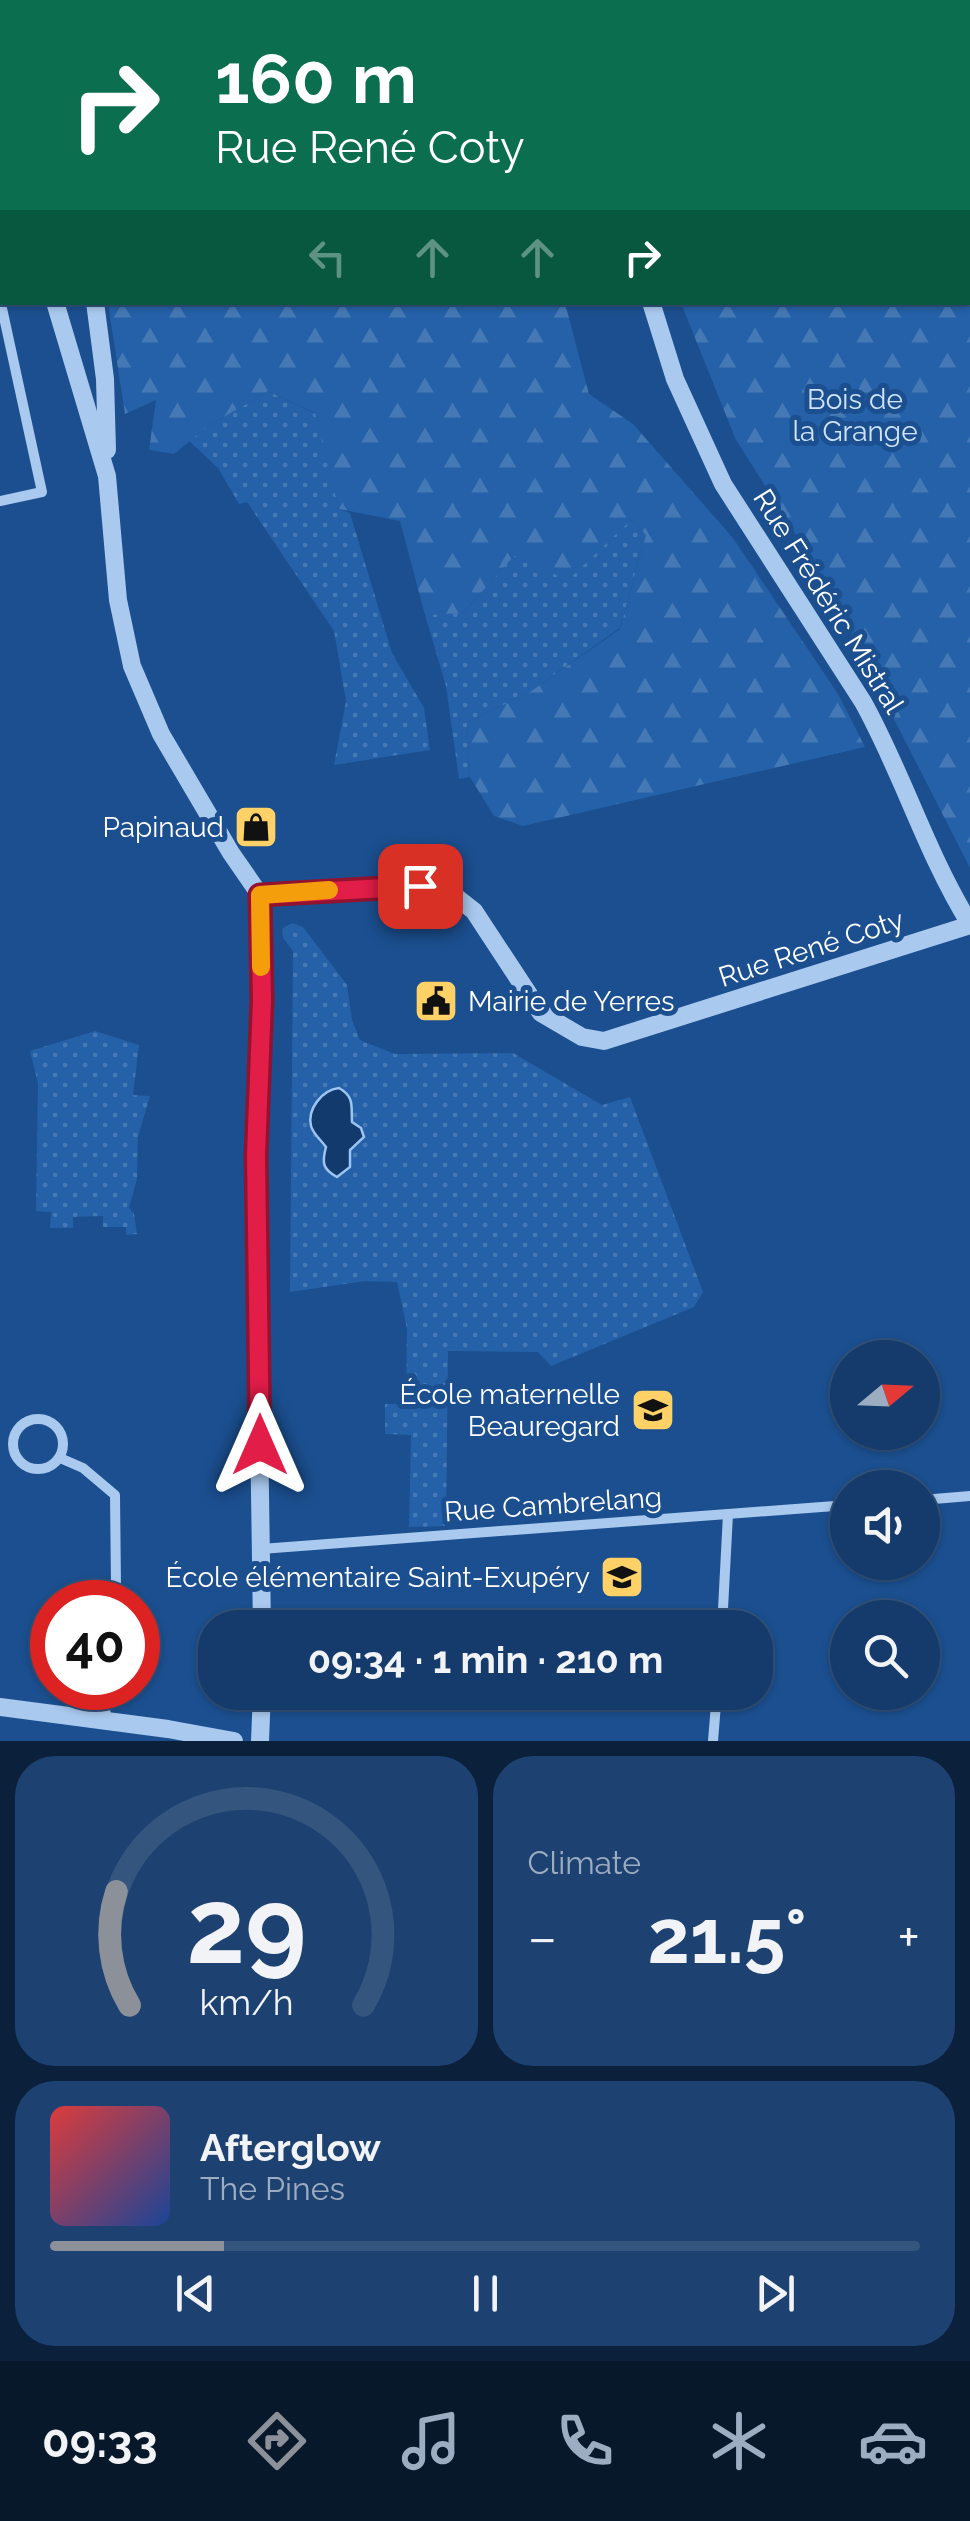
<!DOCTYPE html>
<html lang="en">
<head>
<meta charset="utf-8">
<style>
  :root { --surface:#143b6b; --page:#1d4271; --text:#f1f3f6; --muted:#9dadc1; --line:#33557e; --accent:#8c9099 }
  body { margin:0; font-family:Raleway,sans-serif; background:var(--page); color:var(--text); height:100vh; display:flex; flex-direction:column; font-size:38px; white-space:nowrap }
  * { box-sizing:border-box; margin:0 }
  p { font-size:32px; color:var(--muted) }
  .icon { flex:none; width:55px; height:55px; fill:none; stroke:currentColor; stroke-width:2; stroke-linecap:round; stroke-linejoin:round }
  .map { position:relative; height:1741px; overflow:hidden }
  .drawer { display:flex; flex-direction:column; gap:15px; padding:15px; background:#0b203b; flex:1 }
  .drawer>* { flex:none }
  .guide { position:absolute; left:0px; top:0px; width:970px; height:305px; box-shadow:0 2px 8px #0004,0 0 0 2px var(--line); background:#0b6e4f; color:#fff; overflow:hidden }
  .needle { width:65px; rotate:71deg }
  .buttons { position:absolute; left:830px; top:1340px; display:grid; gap:20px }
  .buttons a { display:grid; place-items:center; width:110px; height:110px; border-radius:50%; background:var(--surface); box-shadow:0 2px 8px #0004,0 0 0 2px var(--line); font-size:50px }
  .speed { position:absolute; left:30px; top:1580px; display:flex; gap:20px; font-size:50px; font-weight:700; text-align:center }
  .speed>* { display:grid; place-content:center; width:130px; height:130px; border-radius:50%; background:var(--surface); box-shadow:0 2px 8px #0004,0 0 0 2px var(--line); line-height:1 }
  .speed .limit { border:15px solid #d22; background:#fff; color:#111 }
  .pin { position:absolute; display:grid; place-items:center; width:85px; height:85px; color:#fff; margin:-42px; border-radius:20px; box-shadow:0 5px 15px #0006 }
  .me { position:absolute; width:110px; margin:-55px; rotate:0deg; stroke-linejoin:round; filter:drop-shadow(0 0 8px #0008) }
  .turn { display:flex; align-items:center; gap:35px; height:210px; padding:0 50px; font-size:45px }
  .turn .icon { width:130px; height:130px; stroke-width:2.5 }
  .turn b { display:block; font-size:70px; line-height:85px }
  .lanes { display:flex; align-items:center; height:95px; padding:0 50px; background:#0003; justify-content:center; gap:50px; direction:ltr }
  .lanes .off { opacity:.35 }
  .big { font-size:75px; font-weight:700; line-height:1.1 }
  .drawer .tile { flex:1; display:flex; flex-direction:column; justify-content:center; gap:15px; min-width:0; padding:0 35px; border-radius:40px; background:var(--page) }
  .drawer .dial { align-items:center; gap:0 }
  .dial svg { height:260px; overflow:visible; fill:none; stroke:var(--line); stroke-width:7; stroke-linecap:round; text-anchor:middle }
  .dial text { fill:var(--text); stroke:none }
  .song { display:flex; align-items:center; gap:30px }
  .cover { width:120px; height:120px; border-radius:15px; background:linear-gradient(135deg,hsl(0 70% 55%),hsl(220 70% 35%)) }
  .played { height:10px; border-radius:5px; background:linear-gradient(90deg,var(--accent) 20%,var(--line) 20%) }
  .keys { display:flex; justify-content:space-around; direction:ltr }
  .heat { display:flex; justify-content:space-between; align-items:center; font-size:55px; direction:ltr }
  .drawer .tiles { flex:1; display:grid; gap:15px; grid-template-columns:1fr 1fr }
  .tile:last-child { grid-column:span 2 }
  .trip { position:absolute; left:198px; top:1610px; width:575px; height:100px; border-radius:40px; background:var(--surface); box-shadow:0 2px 8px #0004,0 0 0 2px var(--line); font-weight:700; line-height:100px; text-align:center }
  .dock { display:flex; height:160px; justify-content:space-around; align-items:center; background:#08182b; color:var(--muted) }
  .dock .icon { width:70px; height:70px }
  .dock .on { color:var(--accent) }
  .dock b { font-size:45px; color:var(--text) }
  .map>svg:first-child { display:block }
  .green { fill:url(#green-dots) }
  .forest { fill:url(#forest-firs) }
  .water { fill:#123a6d; stroke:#9cc4f0; stroke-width:2.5 }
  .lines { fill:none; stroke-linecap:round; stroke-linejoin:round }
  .minor { stroke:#a9c9ee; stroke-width:10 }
  .tertiary { stroke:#a9c9ee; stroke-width:18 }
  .route-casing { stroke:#92132f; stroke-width:25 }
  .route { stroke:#e11d48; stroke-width:18 }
  .slow { stroke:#f59e0b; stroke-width:18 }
  .labels { text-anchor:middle; stroke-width:10; stroke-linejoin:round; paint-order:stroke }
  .park-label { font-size:28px; fill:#cfe3fa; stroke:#1b4f8f }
  .street-label { font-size:28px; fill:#fff; stroke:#1b4f8f }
  .poi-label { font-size:28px; fill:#fff; stroke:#1b4f8f; text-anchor:end }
</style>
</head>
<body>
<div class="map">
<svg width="970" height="1741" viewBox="0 0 970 1741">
  <defs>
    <pattern id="green-dots" width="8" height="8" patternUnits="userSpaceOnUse" patternTransform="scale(2.5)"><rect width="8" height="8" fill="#2461a8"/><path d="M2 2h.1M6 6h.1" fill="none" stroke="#4579b5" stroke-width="1.8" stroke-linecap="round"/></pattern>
    <pattern id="forest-firs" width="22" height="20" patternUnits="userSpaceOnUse" patternTransform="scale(2.5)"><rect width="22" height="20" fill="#2461a8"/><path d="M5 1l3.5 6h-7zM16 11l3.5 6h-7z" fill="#4579b5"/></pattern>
  </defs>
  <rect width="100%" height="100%" fill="#1b4f8f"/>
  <!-- green -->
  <g class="green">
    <polygon points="268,391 316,414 339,509 350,513 392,653 424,708 430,750 334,765 346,701 334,631 247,502 239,504 218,468 189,441 207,427"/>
    <polygon points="631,520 646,535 620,628 527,694 467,722 470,777 459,779 446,686 425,615 464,612 514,556"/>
    <polygon points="292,923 303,927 347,985 352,1020 360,1040 395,1054 513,1053 602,1105 630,1097 703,1292 694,1307 551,1366 538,1352 448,1351 446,1526 409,1527 411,1435 385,1434 385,1404 406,1404 407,1329 397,1282 365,1281 290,1292 293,951 283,938 282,929"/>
    <polygon points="95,1031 139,1045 133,1095 150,1096 138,1137 137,1179 129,1208 134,1214 137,1234 126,1235 126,1227 103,1227 103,1216 73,1217 73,1228 50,1228 51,1212 36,1211 38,1083 30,1051"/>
  </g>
  <!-- forest -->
  <g class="forest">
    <polygon points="621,0 970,0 970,868 816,566 736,440 681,303 968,302 968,2"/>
    <polygon points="108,303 565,303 589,394 633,424 733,538 838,694 865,747 523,826 494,816 470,777 467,722 527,694 620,629 646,535 631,520 568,580 514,556 463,613 425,615 400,521 339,509 315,413 268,391 207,427 174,454 149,450 156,400 125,414"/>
  </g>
  <!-- water -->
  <path class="water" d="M 339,1088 C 355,1097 351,1107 352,1122 L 361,1128 L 364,1137 L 350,1150 L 350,1167 L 337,1177 C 322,1169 322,1162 326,1147 C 322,1141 313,1134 311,1126 C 307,1109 322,1090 339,1088 Z"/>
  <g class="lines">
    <!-- minor -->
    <g class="minor">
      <polyline points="54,0 54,2"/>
      <polyline points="0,277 2,276"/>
      <polyline points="0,299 42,492 0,501"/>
      <circle cx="38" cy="1444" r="25"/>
      <polyline points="60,1458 83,1468 115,1495 116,1586 108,1602"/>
      <polyline points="922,1500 970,1496"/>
      <polyline points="261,1549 848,1505"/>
      <polyline points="722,1628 728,1514"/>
      <polyline points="104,1688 106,1721"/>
      <polyline points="713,1741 717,1692"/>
    </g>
    <!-- tertiary -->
    <g class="tertiary">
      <polyline points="595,0 596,2"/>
      <polyline points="0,130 2,134"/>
      <polyline points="0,174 2,179"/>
      <polyline points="55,302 107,476 118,600 132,666 161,734 231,853 260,895 262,1000 255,1155 262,1628"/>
      <polyline points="95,302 105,379 107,450"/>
      <path d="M 651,302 L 675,379 L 723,484 L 863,702 C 903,774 926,853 970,924"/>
      <polyline points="260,895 420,886 451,893 474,911 541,1013 582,1037 604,1041 970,925"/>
      <polyline points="0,1707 168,1729 234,1741"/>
      <polyline points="260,1741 262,1692"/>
    </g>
  </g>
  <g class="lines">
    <defs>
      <polyline id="route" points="260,1445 256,1155 262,1000 260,895 420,886"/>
    </defs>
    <!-- route casing -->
    <use href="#route" class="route-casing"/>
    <!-- route -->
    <use href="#route" class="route"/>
    <!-- slow -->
    <polyline class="slow" points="261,967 260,895 329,890"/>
  </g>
  <!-- icons -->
  <defs>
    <symbol id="shop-square" viewBox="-11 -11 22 22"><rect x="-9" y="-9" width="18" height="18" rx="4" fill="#ffd166" stroke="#1b4f8f"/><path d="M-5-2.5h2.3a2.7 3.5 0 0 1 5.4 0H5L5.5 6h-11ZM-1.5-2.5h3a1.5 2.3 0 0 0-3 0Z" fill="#111"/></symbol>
    <symbol id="civic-square" viewBox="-11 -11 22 22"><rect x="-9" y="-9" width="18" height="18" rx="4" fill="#ffd166" stroke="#1b4f8f"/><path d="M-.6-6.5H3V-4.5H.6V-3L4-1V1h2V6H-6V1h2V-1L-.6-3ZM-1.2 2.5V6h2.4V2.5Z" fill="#111"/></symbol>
    <symbol id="school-square" viewBox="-11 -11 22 22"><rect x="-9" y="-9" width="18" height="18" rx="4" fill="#ffd166" stroke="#1b4f8f"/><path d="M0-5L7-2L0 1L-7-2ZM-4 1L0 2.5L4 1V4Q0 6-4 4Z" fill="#111"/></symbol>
  </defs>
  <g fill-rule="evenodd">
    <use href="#shop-square" x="231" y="802" width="50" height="50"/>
    <use href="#civic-square" x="411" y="976" width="50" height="50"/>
    <use href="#school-square" x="628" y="1385" width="50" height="50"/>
    <use href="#school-square" x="597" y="1552" width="50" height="50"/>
  </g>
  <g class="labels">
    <!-- park labels -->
    <g class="park-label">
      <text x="855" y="409">Bois de<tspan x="855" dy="32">la Grange</tspan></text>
    </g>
    <!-- street labels -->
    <g class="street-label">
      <text transform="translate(829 601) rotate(58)" y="10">Rue Frédéric Mistral</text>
      <text transform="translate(811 948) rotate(-18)" y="10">Rue René Coty</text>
      <text transform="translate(553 1504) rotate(-4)" y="10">Rue Cambrelang</text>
    </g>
    <!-- poi labels -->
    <g class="poi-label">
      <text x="224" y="837">Papinaud</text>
      <text x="468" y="1011" text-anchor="start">Mairie de Yerres</text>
      <text x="620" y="1404">École maternelle<tspan x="620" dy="32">Beauregard</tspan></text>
      <text x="590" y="1587">École élémentaire Saint-Exupéry</text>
    </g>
  </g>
</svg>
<div class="buttons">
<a><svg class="needle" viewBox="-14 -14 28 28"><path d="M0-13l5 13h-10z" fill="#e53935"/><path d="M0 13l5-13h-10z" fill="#9dadc1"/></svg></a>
<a><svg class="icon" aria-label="sound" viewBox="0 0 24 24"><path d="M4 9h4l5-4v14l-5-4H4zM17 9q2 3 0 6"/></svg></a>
<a><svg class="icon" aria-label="search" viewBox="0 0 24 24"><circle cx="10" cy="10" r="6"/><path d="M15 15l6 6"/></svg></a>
</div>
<div class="speed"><div class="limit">40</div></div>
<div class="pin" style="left:420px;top:886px;background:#d93025"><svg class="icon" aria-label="arrive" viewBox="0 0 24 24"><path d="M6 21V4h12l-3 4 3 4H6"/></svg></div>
<svg class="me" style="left:260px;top:1445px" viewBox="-20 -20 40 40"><path d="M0-17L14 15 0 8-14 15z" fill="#e11d48" stroke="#fff" stroke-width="4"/></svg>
<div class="trip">09:34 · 1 min · 210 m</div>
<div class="guide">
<div class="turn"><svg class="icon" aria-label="right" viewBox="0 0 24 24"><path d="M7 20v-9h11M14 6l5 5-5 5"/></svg><div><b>160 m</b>Rue René Coty</div></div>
<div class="lanes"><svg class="icon off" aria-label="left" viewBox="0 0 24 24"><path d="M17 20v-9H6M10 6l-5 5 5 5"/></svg><svg class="icon off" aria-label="ahead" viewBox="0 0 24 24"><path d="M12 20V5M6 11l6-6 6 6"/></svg><svg class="icon off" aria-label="ahead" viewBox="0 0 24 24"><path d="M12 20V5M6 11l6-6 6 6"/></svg><svg class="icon" aria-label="right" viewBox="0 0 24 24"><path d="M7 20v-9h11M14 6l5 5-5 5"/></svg></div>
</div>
</div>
<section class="drawer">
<div class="tiles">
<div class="tile dial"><svg viewBox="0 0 100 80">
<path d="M14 69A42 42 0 1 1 86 69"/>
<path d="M14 69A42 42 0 0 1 10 34" stroke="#8c9099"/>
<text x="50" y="56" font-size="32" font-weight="700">29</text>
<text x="50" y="72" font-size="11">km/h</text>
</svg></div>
<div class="tile"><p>Climate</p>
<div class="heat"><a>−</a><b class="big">21.5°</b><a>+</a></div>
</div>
<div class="tile">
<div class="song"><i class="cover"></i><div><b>Afterglow</b><p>The Pines</p></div></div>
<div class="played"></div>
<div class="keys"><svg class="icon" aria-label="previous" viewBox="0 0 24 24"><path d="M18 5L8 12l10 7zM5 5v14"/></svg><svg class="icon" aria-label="pause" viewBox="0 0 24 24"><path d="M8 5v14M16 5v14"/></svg><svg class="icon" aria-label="next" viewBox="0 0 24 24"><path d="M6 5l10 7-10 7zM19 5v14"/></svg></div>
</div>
</div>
</section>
<nav class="dock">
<b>09:33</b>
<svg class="icon on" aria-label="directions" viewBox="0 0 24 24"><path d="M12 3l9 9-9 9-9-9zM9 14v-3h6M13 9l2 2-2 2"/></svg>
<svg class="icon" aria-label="music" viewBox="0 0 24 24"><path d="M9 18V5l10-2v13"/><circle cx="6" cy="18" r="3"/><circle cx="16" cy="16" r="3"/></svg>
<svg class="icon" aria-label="phone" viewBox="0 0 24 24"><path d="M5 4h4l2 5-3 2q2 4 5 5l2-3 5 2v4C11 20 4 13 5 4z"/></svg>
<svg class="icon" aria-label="climate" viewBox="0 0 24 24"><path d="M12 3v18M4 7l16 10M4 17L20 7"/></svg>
<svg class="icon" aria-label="car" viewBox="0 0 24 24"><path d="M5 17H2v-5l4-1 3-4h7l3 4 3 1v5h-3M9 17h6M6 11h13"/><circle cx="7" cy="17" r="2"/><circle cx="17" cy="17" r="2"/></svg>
</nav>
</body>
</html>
